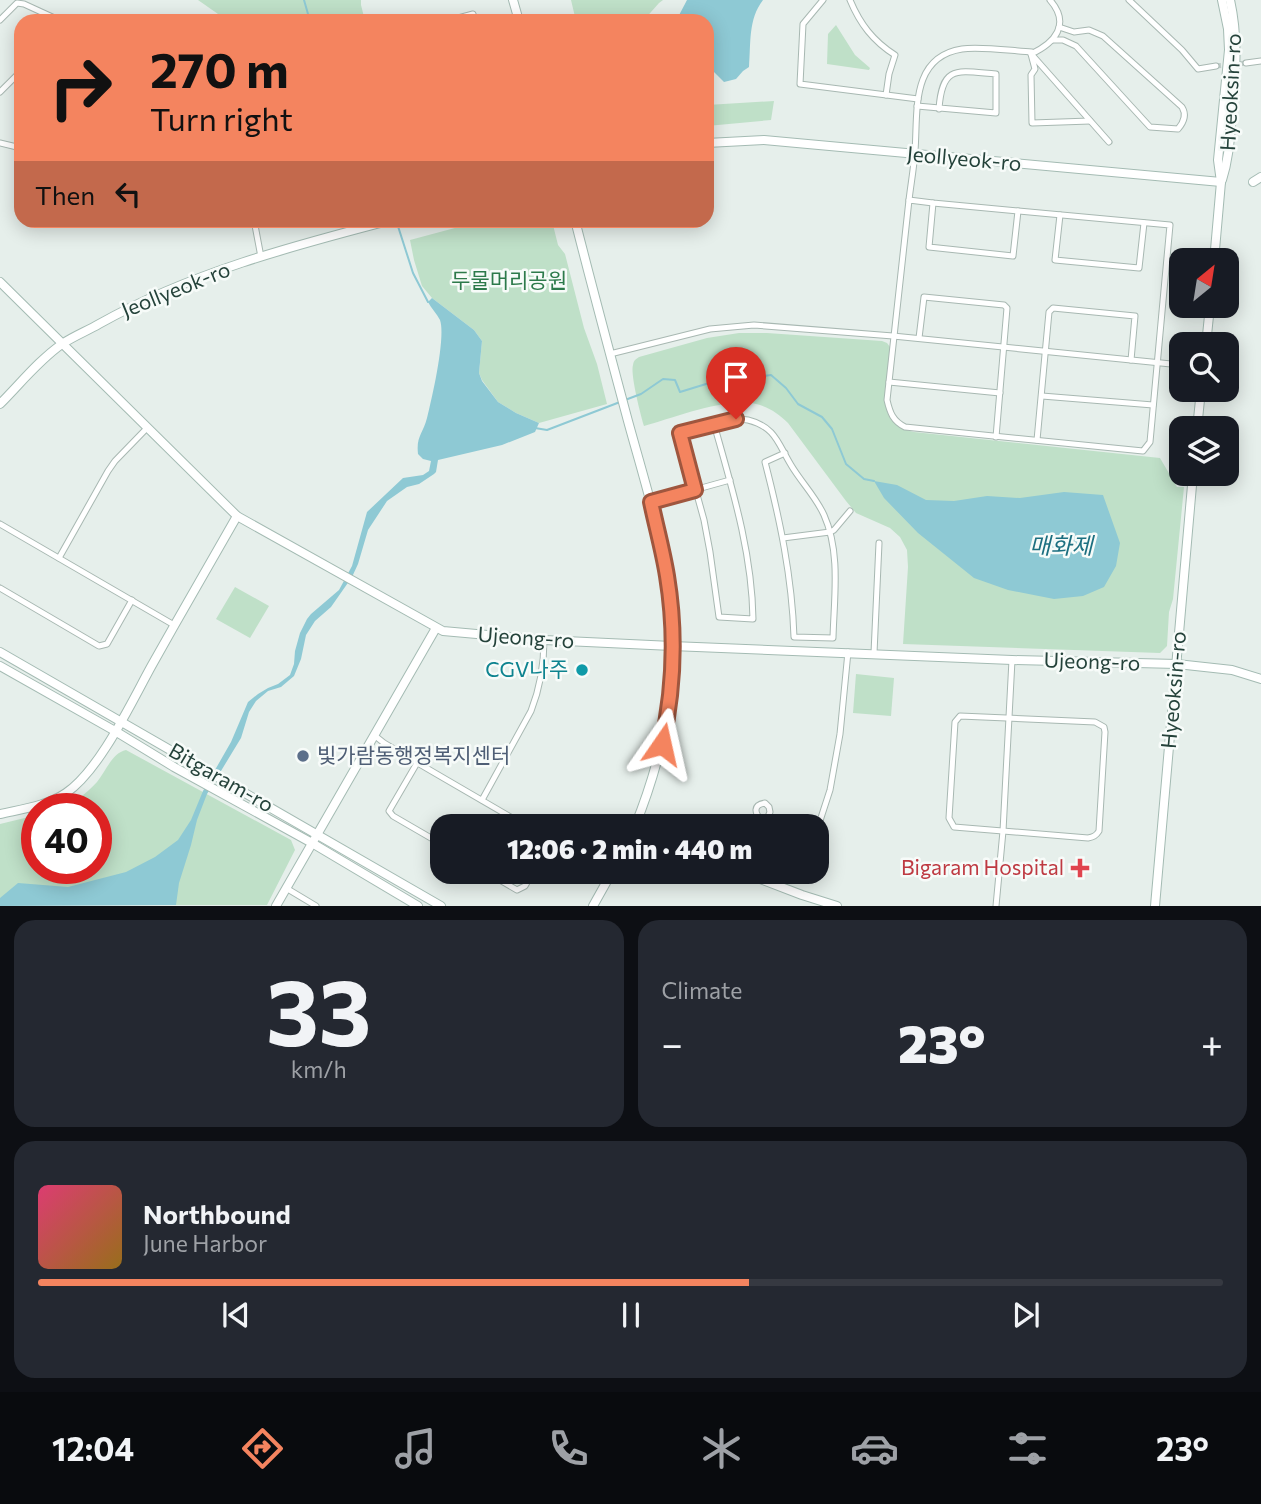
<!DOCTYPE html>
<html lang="en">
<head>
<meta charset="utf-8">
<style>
  :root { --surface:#171b24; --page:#242831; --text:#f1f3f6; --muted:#9ea1a6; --line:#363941; --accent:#f4845f }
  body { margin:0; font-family:Commissioner,"Noto Sans KR",sans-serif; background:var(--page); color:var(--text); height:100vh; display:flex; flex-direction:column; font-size:26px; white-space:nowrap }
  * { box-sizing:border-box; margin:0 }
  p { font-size:23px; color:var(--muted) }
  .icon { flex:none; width:38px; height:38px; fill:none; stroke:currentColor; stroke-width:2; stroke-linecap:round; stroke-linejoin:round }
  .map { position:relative; height:906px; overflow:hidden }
  .panel { display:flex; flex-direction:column; gap:14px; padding:14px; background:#0d0f14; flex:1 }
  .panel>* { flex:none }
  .top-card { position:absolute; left:14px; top:14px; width:700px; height:214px; border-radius:21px; box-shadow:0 4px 18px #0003; background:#f4845f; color:#111; overflow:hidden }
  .needle { width:46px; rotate:30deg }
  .fabs { position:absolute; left:1169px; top:248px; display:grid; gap:14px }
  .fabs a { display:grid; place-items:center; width:70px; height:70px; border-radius:14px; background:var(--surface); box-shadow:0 4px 18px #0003; font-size:35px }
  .speed { position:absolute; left:21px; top:793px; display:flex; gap:14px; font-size:35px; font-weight:700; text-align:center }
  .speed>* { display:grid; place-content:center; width:91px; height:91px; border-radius:50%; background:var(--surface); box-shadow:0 4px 18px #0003; line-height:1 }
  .speed .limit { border:10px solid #d22; background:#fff; color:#111 }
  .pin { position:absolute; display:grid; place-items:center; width:60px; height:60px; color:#fff; margin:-72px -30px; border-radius:50% 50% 50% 0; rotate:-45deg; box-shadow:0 0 7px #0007 }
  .pin .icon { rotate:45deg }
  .me { position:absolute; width:77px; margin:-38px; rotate:11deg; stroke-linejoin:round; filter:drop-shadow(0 0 5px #0008) }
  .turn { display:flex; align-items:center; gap:24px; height:147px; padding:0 21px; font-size:32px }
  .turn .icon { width:91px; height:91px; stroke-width:2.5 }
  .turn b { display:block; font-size:49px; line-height:60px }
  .then { display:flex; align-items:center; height:66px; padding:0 21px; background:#0003; gap:14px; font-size:26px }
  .big { font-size:52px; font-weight:800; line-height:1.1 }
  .panel .card { flex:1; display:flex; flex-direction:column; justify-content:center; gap:10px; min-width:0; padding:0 24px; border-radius:21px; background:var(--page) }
  .panel .dial { align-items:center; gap:0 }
  .dial b { font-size:91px; line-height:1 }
  .song { display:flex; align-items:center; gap:21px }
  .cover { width:84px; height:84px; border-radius:10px; background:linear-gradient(135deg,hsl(340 70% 55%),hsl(40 70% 35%)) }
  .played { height:7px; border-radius:4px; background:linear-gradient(90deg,var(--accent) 60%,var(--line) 60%) }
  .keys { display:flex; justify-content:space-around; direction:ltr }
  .heat { display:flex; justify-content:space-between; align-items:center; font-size:38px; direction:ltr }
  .panel .tiles { flex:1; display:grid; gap:14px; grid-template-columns:1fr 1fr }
  .card:last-child { grid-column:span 2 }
  .trip { position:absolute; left:430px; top:814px; width:399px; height:70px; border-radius:21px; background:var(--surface); box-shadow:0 4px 18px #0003; font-weight:800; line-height:70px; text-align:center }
  .tab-bar { display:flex; height:112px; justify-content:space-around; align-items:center; background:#090b0e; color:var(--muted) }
  .tab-bar .icon { width:49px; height:49px }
  .tab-bar .active { color:var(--accent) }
  .tab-bar b { font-size:32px; color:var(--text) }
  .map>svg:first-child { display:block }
  .green { fill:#bfe0c8 }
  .water { fill:#8ec9d4 }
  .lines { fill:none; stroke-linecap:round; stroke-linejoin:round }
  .stream { stroke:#8ec9d4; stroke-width:2 }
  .street-tunnel { stroke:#bfccc8; stroke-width:5; stroke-dasharray:5 2.5; stroke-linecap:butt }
  .street-casing { stroke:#a8b8b2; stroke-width:7 }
  .secondary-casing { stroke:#a4bbb3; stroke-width:10 }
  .street { stroke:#fff; stroke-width:5 }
  .secondary { stroke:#fff; stroke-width:8 }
  .route-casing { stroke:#9f563e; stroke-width:18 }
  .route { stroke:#f4845f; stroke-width:12 }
  .culture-dot { fill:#0f9aa8; stroke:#f7fbf9; stroke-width:2.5 }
  .service-dot { fill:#5c6f8a; stroke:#f7fbf9; stroke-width:2.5 }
  .health-dot { fill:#e0444e; stroke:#f7fbf9; stroke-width:2.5 }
  .labels { text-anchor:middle; stroke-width:5; stroke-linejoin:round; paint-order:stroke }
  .street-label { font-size:21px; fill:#24423a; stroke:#f7fbf9 }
  .park-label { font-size:21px; fill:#2d7a4b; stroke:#f7fbf9 }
  .culture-label { font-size:21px; fill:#0d838f; stroke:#f7fbf9; text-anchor:end }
  .service-label { font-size:21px; fill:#4e5e75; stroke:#f7fbf9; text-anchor:start }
  .health-label { font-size:21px; fill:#be3a42; stroke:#f7fbf9; text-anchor:end }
  .water-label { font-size:23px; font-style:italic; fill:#1c6f80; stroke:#f7fbf9 }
</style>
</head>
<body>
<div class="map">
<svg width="1261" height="906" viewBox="0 0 1261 906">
  <rect width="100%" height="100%" fill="#e6efeb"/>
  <!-- green -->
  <g class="green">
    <polygon points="198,0 361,0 361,5 365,21 228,21"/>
    <polygon points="571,0 663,0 659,3 643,21 576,21"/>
    <polygon points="836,25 855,55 870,68 869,70 827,64 828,34"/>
    <polygon points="774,101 771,120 707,126 707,105"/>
    <polygon points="481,221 552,221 558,245 565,254 584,328 597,364 607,404 539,423 516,413 498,402 482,380 479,373 482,341 474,330 432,298 422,286 414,260 410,240"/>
    <path d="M 739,333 L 767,333 L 882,341 L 887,343 L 890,347 C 889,360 888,373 886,386 C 884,412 887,425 914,432 L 1160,458 L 1177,487 L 1184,487 L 1173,599 L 1169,612 L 1167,646 L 1160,653 L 903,644 L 908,567 L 907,550 L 900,537 L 890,528 L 856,513 L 846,501 L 788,423 C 779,414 769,407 756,404 C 726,397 674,418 644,426 C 641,416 630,374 633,365 C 634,360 635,360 639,357 L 707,338 Z"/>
    <polygon points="235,587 269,606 250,638 216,619"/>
    <polygon points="856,674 894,678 891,716 853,713"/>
    <path d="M 126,750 L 291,840 L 295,850 L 267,905 L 0,905 L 0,824 L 37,815 L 37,868 L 96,868 L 96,808 L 61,808 C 74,803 87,793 97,782 C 106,771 112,753 126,750 Z"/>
  </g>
  <!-- water -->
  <g class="water">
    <path d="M 687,0 L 763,0 C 748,19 751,44 749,67 L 743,71 L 736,79 L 724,82 L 707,65 L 707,21 L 676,21 Z"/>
    <path d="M 432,298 L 474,330 L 482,341 L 479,373 L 482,381 L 498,402 L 516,413 L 539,423 L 535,432 L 502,445 L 438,460 L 436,472 L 434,474 L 419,484 L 407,487 L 387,501 L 368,530 L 358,564 L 352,577 L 331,607 L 315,621 L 306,635 L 301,659 L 294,676 L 281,687 L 268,691 L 256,701 L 249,712 L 241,738 L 207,794 L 197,820 L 191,845 L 179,883 L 176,905 L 0,906 L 0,898 L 18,883 L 68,887 L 126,872 L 155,857 L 178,840 L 191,820 L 203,791 L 231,742 L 248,702 L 258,694 L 268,688 L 278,684 L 290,675 L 294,664 L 295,651 L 300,633 L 307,619 L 311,614 L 339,590 L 352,566 L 367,512 L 403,478 L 423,475 L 429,471 L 431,461 L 423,459 L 418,454 C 416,436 423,434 427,418 C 432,398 446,337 440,320 C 437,314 431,308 428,302 Z"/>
    <polygon points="874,481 897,485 926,500 954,501 987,496 1020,498 1064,492 1103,495 1120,543 1116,566 1104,587 1083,596 1054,599 1008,590 974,578 918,533 884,498"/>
  </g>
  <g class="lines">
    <!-- stream -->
    <g class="stream">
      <polyline points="304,0 308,14 313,21"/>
      <polyline points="396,220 413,273 428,302"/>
      <polyline points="625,400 641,394 663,379 675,380 680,392 706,384 722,384 742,375 756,377 771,375 786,388 798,404 822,417 832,429 846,464 864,479 874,481"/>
      <polyline points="535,428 547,430 620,402"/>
    </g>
    <!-- street-tunnel -->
    <polyline class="street-tunnel" points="1216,66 1246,63"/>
    <defs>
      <g id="street">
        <polyline points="823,0 803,24 800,84 918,99"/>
        <path d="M 850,0 C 860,24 873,41 895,55 L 889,74 L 886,95"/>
        <polyline points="1129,0 1182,50 1198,69 1216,66"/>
        <polyline points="0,20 17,3 24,4 61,21"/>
        <polyline points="447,21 473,14 475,21"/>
        <path d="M 1052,40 L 1063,40 L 1076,46 L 1150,127 L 1178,129 C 1184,122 1187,115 1182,107 L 1103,36 L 1089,30 L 1074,32 L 1059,27"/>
        <polyline points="1031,54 1035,69 1031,75 1032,123 1090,121"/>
        <polyline points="1033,56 1109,142"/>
        <polyline points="1246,63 1261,61"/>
        <polyline points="0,92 21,71"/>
        <path d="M 917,106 L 996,113 L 996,74 C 958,71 942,64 939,109"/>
        <polyline points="0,143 21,148"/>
        <path d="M 909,200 L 933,203 L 1170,225 L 1150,442 L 1143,451 L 905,427 C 893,421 890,413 887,400 Z"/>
        <path d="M 909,200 C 911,183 914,167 915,151 C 918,112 910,57 962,49 C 980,46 1012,51 1032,52 L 1031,54 C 1055,43 1071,24 1050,0"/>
        <polyline points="933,203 929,247 1013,256 1018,211"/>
        <polyline points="1060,215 1055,260 1139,268 1144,223"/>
        <polyline points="254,220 261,257"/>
        <polyline points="919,338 924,297 1004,305 1007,308 996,437"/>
        <polyline points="610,354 710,329 754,325 893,336 1181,365"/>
        <polyline points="889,382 1000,393"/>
        <polyline points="1042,396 1153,405"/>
        <path d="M 714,424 C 732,488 752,552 753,619 L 719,617 L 710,552 L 704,520 L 680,433 C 701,428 727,416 748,420 C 776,427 778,444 791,465 C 801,482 816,497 824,515 C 841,553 834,598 833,638 L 794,637 C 792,577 780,520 765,462 L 785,453"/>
        <polyline points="1037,440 1049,312 1053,308 1135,316 1131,360"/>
        <polyline points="651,502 730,480"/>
        <polyline points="0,524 174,625"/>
        <polyline points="783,538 830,532 834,530 850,511"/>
        <polyline points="59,558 108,471 115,461 147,428"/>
        <polyline points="0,588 99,646 107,644 132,600"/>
        <polyline points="874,653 879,543"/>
        <path d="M 960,716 L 1095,722 L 1104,727 L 1105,732 L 1099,831 C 1096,836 1093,837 1088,838 L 954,827 L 949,818 L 955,722 Z"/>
        <polyline points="374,735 384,743 428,769 526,826"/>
        <polyline points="417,763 389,811 393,816 443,845"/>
        <path d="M 482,800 L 531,711 C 540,688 544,665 544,640"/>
        <path d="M 762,820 C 754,813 753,805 765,803 L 769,807 L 770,812 L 767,819"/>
        <polyline points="754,826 764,819 789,826"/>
        <polyline points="817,830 830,790 840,734 848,652"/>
        <polyline points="486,872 517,890 525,886 533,872"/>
        <polyline points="286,888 316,906"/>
        <polyline points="996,906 1003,831 1012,660"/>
      </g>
      <g id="secondary">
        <polyline points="513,0 519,21"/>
        <polyline points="707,143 764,140 1221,182"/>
        <path d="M 1222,180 C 1229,158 1230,137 1232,115 C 1235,75 1239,40 1230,0"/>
        <polyline points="1253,182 1261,177"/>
        <path d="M 575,220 C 592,287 610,354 628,421 C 642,472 658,523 667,576 C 682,661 667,747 635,826"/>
        <polyline points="1214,261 1221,182 1218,160 1229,50 1228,29 1222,0"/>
        <polyline points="0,282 237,516 443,631 544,640 672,646 1012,660 1177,664 1232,670 1261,679"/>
        <polyline points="1206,345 1210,306"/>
        <path d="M 0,404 C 20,384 39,360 62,344 C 74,336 87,331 99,324 C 190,273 292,246 392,220"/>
        <polyline points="1197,429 1201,390"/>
        <polyline points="0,652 441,906"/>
        <polyline points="0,666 115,731 174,767 312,843 418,906"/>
        <path d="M 0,814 C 22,809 47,806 66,793 C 100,770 132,701 152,665 C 180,615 209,565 237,516"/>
        <polyline points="742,872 802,895 837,906"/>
        <polyline points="276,906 436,628"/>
        <polyline points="593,906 612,872"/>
        <polyline points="1155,906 1193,474"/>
      </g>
    </defs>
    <!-- street casing -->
    <use href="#street" class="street-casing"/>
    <!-- secondary casing -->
    <use href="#secondary" class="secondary-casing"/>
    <!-- street -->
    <use href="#street" class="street"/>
    <!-- secondary -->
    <use href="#secondary" class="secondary"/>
  </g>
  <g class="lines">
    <defs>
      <path id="route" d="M 662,744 C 674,689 676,631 667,576 C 663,551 656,526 651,502 L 695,490 L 680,433 L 736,419"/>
    </defs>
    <!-- route casing -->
    <use href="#route" class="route-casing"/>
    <!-- route -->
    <use href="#route" class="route"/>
  </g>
  <!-- markers -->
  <circle class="culture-dot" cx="582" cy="670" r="7"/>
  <circle class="service-dot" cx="303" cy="756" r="7"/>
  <path class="health-dot" d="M1076.5 857.5h7v7h7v7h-7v7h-7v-7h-7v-7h7z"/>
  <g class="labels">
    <!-- street labels -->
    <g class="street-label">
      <text transform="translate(1231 92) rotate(-87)" y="7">Hyeoksin-ro</text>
      <text transform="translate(964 159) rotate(5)" y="7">Jeollyeok-ro</text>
      <text transform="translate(176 290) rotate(-22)" y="7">Jeollyeok-ro</text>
      <text transform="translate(526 638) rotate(4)" y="7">Ujeong-ro</text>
      <text transform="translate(1092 662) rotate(2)" y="7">Ujeong-ro</text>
      <text transform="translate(1174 690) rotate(-85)" y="7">Hyeoksin-ro</text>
      <text transform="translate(221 778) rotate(30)" y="7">Bitgaram-ro</text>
    </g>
    <!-- park labels -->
    <g class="park-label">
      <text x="509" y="288">두물머리공원</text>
    </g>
    <!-- culture labels -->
    <g class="culture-label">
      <text x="568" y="677">CGV나주</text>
    </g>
    <!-- service labels -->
    <g class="service-label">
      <text x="317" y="763">빛가람동행정복지센터</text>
    </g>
    <!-- health labels -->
    <g class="health-label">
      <text x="1064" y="875">Bigaram Hospital</text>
    </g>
    <!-- water labels -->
    <g class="water-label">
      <text x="1061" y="554">매화제</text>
    </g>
  </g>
</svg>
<div class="fabs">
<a><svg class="needle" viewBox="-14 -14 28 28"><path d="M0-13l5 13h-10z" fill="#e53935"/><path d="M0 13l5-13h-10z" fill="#9ea1a6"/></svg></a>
<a><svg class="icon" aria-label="search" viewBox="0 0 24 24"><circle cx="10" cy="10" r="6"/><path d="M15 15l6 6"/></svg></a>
<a><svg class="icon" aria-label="layers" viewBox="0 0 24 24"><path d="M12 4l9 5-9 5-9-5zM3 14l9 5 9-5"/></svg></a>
</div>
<div class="speed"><div class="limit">40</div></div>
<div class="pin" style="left:736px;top:419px;background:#d93025"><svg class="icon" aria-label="arrive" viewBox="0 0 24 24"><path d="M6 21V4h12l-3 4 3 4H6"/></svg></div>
<svg class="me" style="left:662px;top:744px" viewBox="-20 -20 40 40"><path d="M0-17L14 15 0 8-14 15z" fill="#f4845f" stroke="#fff" stroke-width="4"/></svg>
<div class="trip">12:06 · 2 min · 440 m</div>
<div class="top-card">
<div class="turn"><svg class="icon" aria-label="right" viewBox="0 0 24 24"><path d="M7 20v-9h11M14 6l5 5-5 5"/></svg><div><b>270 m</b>Turn right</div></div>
<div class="then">Then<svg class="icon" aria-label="left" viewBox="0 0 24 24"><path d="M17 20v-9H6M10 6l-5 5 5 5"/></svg></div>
</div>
</div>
<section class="panel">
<div class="tiles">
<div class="card dial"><b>33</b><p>km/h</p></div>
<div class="card"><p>Climate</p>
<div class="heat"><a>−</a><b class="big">23°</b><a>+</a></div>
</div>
<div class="card">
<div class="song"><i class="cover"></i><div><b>Northbound</b><p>June Harbor</p></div></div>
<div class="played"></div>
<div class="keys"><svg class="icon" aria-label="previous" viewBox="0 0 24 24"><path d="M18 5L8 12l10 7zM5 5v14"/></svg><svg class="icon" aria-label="pause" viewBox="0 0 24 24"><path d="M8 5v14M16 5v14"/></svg><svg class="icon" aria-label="next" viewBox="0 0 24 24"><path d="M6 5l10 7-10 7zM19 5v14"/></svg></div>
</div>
</div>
</section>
<nav class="tab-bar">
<b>12:04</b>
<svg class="icon active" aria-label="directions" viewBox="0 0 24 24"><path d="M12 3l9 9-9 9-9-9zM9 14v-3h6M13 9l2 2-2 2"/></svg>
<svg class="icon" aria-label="music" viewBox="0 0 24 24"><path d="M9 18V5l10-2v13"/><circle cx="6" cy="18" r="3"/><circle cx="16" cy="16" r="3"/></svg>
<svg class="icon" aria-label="phone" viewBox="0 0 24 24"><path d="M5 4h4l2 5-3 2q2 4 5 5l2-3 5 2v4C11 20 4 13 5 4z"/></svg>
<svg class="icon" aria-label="climate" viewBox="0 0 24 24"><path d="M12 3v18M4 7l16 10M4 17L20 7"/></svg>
<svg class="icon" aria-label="car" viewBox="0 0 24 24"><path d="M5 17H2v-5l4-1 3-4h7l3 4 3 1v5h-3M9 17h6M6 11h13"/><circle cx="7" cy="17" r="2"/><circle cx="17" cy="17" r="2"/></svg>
<svg class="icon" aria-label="filters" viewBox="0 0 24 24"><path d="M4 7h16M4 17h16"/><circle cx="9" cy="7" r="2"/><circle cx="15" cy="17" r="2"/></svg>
<b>23°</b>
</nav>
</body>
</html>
